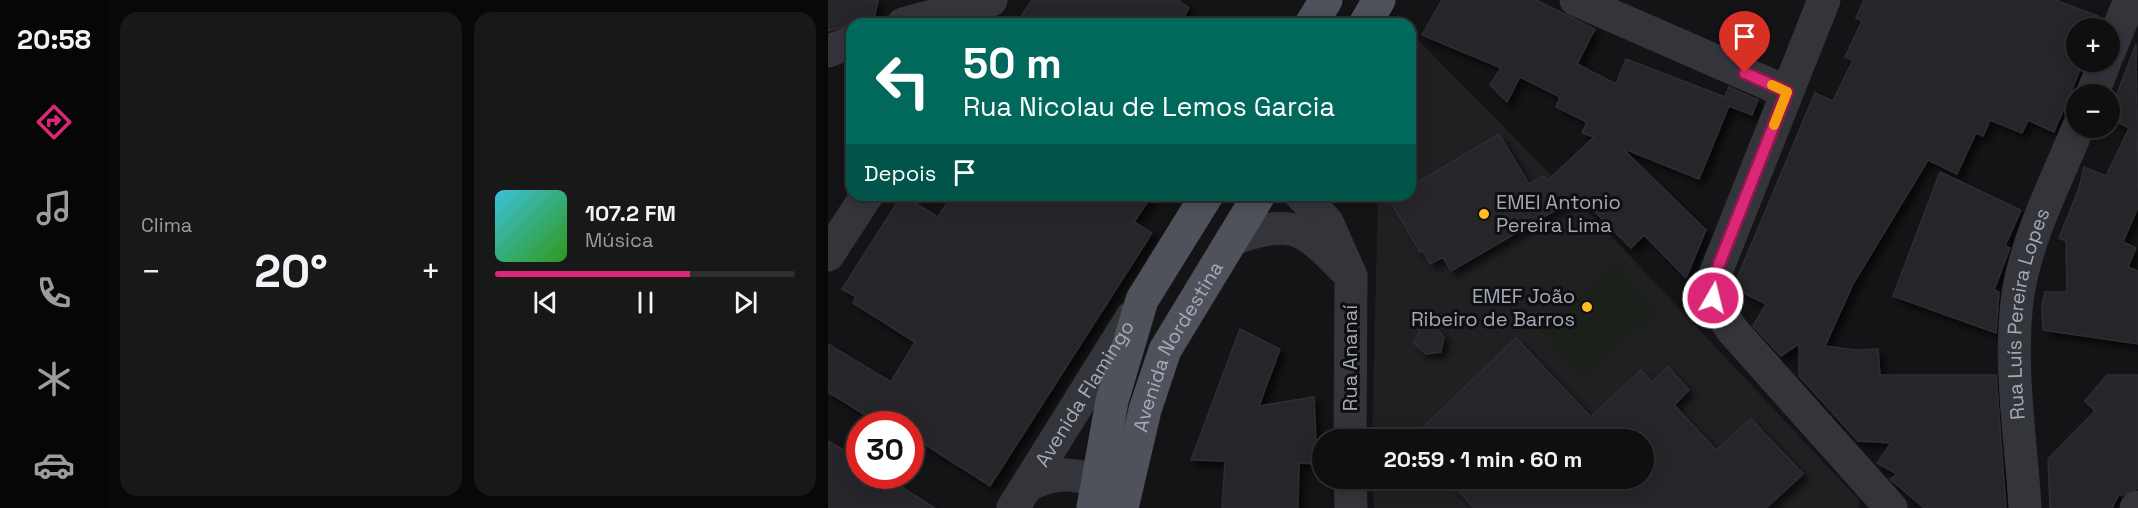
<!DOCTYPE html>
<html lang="pt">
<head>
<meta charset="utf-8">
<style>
  :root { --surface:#0f0f10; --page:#181819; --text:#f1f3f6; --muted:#9b9c9f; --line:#2f2f30; --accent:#db2777 }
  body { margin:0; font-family:"Space Grotesk",sans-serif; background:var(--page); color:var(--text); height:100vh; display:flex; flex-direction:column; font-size:22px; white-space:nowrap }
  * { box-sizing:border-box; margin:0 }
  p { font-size:20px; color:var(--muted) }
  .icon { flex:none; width:33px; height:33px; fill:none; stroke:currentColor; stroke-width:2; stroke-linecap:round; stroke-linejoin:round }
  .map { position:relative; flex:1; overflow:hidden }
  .panel { display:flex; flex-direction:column; gap:12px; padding:12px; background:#080809; width:720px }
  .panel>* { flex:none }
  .top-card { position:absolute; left:18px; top:18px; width:570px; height:183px; border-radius:18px; box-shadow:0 3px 15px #0003,0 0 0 2px var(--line); background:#00695c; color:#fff; overflow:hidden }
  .fabs { position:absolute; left:1238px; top:18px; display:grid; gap:12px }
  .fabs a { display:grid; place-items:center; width:54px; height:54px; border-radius:50%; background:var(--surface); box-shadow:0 3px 15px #0003,0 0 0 2px var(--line); font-size:30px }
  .speed { position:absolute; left:18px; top:411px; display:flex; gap:12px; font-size:30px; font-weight:700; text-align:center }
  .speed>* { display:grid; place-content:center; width:78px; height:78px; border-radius:50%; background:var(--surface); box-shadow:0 3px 15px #0003,0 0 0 2px var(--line); line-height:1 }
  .speed .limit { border:9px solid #d22; background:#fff; color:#111 }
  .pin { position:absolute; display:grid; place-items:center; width:51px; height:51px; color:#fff; margin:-62px -26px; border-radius:50% 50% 50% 0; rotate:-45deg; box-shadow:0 0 6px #0007 }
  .pin .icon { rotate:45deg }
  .me { position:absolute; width:66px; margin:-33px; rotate:8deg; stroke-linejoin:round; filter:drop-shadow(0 0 4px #0008) }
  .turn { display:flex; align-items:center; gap:21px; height:126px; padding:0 18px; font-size:27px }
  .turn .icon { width:78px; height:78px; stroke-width:2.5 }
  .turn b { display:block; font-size:42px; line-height:51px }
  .then { display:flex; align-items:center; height:57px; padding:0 18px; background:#0003; gap:12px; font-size:22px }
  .big { font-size:45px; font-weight:700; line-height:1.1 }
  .panel .card { flex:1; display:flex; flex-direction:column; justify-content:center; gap:9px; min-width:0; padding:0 21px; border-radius:18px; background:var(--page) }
  .song { display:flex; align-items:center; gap:18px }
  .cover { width:72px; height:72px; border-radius:9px; background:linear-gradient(135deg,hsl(190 70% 55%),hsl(110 70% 35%)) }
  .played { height:6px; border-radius:3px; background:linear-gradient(90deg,var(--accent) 65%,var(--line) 65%) }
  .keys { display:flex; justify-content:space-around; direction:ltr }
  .heat { display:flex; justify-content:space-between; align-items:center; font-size:33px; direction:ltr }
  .panel .tiles { flex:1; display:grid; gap:12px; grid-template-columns:repeat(2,1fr) }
  .trip { position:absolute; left:484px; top:429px; width:342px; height:60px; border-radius:30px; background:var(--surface); box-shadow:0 3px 15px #0003,0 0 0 2px var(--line); font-weight:700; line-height:60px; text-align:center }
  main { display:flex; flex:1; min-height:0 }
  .tabs { display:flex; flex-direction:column; width:108px; justify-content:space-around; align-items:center; background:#060606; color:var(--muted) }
  .tabs .icon { width:42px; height:42px }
  .tabs .current { color:var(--accent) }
  .tabs b { font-size:27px; color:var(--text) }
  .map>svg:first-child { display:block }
  .built { fill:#202023 }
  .pitch { fill:#1a211b }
  .building { fill:#27272a; stroke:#2e2e32; stroke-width:1.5; filter:url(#shadow) }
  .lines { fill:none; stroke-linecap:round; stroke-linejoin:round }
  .minor { stroke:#34353b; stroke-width:33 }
  .major { stroke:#50525b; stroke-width:33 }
  .route-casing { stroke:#8e194d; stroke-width:15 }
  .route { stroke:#db2777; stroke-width:10 }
  .slow { stroke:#f59e0b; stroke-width:10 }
  .poi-dot { fill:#ffbd23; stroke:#0f0f11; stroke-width:2 }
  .labels { text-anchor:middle; stroke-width:6; stroke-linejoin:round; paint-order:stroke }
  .poi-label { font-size:20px; fill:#a4a9b8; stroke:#0f0f11; text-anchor:start }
  .street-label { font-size:20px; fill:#a4a9b8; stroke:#0f0f11 }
</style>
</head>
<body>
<main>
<nav class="tabs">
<b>20:58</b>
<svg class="icon current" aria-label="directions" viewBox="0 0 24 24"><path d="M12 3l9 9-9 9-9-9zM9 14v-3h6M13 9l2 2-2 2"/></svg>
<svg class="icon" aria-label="music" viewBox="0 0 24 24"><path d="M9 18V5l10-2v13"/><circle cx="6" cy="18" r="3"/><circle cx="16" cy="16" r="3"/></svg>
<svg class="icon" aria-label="phone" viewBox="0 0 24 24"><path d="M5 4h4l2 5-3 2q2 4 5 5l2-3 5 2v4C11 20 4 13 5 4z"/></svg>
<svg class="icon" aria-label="climate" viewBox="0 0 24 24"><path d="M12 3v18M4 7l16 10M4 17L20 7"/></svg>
<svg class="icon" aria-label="car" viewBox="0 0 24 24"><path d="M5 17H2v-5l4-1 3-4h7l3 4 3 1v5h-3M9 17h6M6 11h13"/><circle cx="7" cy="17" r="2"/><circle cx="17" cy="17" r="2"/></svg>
</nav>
<section class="panel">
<div class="tiles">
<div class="card"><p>Clima</p>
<div class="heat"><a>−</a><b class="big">20°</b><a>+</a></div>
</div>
<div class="card">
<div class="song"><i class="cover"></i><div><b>107.2 FM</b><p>Música</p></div></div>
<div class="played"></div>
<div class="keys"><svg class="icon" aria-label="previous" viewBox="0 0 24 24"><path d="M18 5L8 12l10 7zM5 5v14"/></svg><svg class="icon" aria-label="pause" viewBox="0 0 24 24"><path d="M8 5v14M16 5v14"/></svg><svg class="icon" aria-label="next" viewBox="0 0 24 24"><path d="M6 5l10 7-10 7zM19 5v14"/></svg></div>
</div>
</div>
</section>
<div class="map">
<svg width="1310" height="508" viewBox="0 0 1310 508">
  <defs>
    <filter id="shadow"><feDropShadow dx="5.5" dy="5.5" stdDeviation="3" flood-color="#0009"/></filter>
  </defs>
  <rect width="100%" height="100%" fill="#141416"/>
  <!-- built -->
  <polygon class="built" points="582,32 771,223 1031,500 1031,508 546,508 544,479 816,478 816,440 544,440 550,195 582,195"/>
  <!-- pitch -->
  <polygon class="pitch" points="788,265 829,312 754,377 713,330"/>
  <!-- building -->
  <g class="building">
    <polygon points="0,0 50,0 46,19 0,31"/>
    <polygon points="204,0 350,0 361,8 352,24 188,24"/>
    <polygon points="614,0 708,0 767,29 749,64 788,84 798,59 897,97 901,87 930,100 924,115 901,106 871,179 794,148 878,230 858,278 816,235 803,248 757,202 754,205 748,198 623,271 615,257 602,264 595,251 592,252 561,199 568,195 582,195 582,187 671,134 701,184 716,176 719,181 766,137 754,133 759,122 728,107 732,97 692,77 679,102 662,85 673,68 594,35"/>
    <polygon points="1036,0 1227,0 1270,16 1265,28 1248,28 1248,62 1253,62 1250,75 1226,132 1200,120 1194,133 1162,120 1155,136 1148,133 1129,174 1100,160 1025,284 997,346 1028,350 1050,349 1052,375 1168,375 1178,508 1096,508 1062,479 1069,474 1049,463 1063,443 1030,441 971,376 971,344 953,356 925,326 938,304 905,288 987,93 1005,101 1025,60 1017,57 1034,21 1028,18"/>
    <polygon points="1308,44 1310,207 1295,242 1308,248 1300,267 1310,271 1310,344 1215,330 1214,306 1217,292 1239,292 1238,241 1231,238 1251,188 1256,167 1278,176 1301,128 1281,118 1281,115"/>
    <polygon points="1112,172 1193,210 1177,246 1182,248 1166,290 1171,292 1168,333 1065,296"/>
    <polygon points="74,195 110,217 124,195 324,195 306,222 324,233 162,486 82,435 82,424 67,424 54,416 50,423 0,392 0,344 63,382 87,342 25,303 28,297 14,289"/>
    <polygon points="606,326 616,337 613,352 598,354 586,343 592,329"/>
    <polygon points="412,329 452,349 431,406 486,397 489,464 471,463 470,508 394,508 397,461 363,460"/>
    <polygon points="688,338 763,417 813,370 824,382 840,367 861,390 846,405 888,450 923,419 975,474 938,508 646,508 619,478 816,478 816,440 583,439"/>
    <polygon points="1279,375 1310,375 1310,488 1294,496 1291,494 1284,508 1222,508 1220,459 1267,411 1257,401"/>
    <polygon points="0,441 32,460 32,476 56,476 107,508 0,508"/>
  </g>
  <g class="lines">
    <!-- minor -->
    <g class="minor">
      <polyline points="748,0 959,92"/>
      <path d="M 996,0 L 886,277 C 882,300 892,313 905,331 L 1063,508"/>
      <polyline points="75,24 163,0"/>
      <polyline points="0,51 24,42"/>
      <polyline points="1281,52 1302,0"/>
      <polyline points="1264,94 1277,62"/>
      <polyline points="473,195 499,222 523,276 522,440"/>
      <path d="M 404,239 C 462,220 473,224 515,268"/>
      <polyline points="0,255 39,195"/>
      <polyline points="522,478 523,508"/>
      <path d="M 199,486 C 238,465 257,479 298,488"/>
      <path id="s1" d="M 185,508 L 304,317"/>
      <path id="s2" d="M 1197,508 C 1193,438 1180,364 1190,294 C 1199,237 1228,181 1250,128"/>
      <polyline points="1308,508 1310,507"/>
    </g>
    <!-- major -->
    <g class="major">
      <polyline points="483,24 498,0"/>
      <polyline points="537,24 551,0"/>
      <polyline points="265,508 284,401 314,300 379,195"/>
      <path id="s3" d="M 294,508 L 317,410 L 337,350 L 431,195"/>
    </g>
  </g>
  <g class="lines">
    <defs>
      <polyline id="route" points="885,298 886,277 959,92 917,73"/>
    </defs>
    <!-- route casing -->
    <use href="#route" class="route-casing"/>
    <!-- route -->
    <use href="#route" class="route"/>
    <!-- slow -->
    <polyline class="slow" points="944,85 959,92 946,125"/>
  </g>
  <!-- markers -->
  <g class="poi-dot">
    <circle cx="656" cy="214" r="6"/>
    <circle cx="759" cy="307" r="6"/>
  </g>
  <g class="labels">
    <!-- poi labels -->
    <g class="poi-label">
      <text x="668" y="209">EMEI Antonio<tspan x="668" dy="23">Pereira Lima</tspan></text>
      <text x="747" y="303" text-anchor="end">EMEF João<tspan x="747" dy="23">Ribeiro de Barros</tspan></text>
    </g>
    <!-- street labels -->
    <g class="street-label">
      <text dy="7" stroke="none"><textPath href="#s2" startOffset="196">Rua Luís Pereira Lopes</textPath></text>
      <text dy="7" stroke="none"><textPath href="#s3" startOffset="172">Avenida Nordestina</textPath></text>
      <text transform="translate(522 358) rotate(-90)" y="7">Rua Ananaí</text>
      <text dy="7" stroke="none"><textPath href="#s1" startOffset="135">Avenida Flamingo</textPath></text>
    </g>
  </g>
</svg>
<div class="fabs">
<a>+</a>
<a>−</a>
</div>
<div class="speed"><div class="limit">30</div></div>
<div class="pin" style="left:917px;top:73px;background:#d93025"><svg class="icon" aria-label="arrive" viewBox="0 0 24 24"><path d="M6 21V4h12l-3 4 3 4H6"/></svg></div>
<svg class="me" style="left:885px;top:298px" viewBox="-20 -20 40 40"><circle r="17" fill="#db2777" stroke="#fff" stroke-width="3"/><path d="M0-11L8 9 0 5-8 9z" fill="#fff"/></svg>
<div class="trip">20:59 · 1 min · 60 m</div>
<div class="top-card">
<div class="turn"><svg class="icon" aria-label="left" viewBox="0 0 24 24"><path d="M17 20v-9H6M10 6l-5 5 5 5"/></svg><div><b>50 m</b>Rua Nicolau de Lemos Garcia</div></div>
<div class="then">Depois<svg class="icon" aria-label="arrive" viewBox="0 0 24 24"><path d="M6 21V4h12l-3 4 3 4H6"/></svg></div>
</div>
</div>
</main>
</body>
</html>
